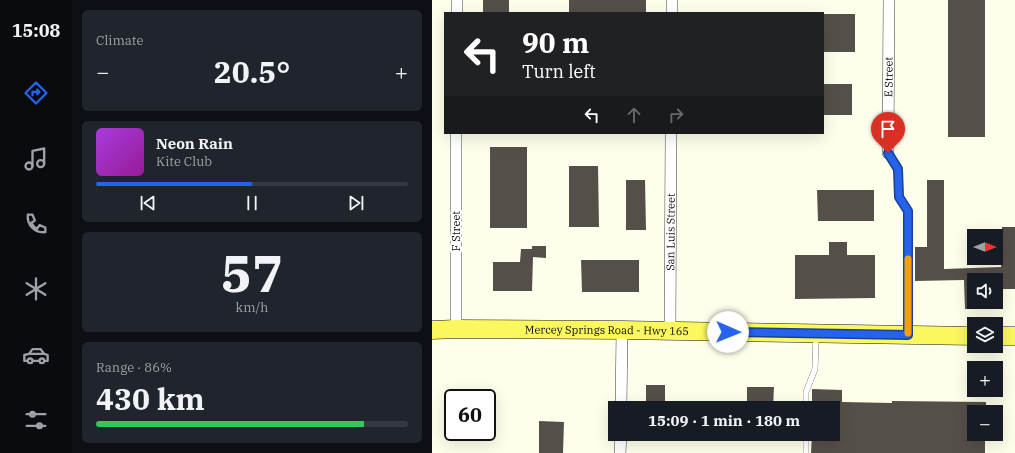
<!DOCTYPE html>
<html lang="en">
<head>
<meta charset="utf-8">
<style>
  :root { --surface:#171b24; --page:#20242c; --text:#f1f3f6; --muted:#9ea1a6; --line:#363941; --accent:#2563eb }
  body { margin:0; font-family:"IBM Plex Serif",serif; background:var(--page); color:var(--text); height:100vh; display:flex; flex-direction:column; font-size:15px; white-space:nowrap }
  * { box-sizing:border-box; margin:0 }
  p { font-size:13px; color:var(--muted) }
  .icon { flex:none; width:22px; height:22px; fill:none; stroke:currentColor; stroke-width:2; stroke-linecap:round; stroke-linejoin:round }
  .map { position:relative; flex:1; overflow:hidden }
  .drawer { display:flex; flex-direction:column; gap:10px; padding:10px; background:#0d0f14; width:360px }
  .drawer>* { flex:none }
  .hud { position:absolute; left:12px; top:12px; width:380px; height:122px; border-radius:0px; box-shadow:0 4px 16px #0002; background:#202124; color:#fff; overflow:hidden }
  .needle { width:26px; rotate:90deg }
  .fabs { position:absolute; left:535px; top:229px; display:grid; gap:8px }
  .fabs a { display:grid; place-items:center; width:36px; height:36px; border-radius:0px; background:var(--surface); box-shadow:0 4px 16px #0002; font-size:20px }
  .speed { position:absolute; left:12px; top:389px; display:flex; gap:8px; font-size:20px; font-weight:700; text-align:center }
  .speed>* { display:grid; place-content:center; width:52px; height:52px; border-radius:50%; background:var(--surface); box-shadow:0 4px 16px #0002; line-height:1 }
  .speed .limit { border:2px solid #111; border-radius:6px; background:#fff; color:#111 }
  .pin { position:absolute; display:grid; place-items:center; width:34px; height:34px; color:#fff; margin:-41px -17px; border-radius:50% 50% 50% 0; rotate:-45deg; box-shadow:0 0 4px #0007 }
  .pin .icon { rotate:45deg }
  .me { position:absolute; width:44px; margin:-22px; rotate:91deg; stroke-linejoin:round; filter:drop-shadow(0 0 3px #0008) }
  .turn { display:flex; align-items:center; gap:14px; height:84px; padding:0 12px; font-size:18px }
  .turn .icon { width:52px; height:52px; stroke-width:2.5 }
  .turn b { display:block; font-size:28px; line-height:34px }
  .lanes { display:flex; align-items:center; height:38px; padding:0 12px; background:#0003; justify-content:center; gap:20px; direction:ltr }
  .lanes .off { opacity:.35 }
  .big { font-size:30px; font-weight:800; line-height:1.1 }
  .drawer .card { flex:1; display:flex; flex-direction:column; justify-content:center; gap:6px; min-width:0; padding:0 14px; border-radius:6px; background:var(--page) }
  .drawer .dial { align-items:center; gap:0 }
  .dial b { font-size:52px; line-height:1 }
  .song { display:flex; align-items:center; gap:12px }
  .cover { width:48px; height:48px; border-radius:6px; background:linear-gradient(135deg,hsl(280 70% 55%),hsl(300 70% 35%)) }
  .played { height:4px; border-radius:2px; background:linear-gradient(90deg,var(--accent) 50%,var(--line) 50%) }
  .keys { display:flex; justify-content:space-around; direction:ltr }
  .heat { display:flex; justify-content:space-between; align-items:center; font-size:22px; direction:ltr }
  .charge { height:6px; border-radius:3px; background:linear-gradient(90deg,#34c759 86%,var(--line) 0) }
  .trip { position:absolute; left:176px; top:401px; width:232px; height:40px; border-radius:0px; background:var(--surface); box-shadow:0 4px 16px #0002; font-weight:800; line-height:40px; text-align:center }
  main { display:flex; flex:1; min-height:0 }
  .dock { display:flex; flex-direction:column; width:72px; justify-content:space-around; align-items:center; background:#090b0e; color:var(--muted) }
  .dock .icon { width:28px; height:28px }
  .dock .selected { color:var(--accent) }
  .dock b { font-size:18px; color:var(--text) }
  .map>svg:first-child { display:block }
  .building { fill:#544f48 }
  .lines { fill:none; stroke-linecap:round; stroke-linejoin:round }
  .lane-casing { stroke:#3e3e3e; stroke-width:6 }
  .street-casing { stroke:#3e3e3e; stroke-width:12 }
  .primary-casing { stroke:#1c1c1c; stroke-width:19 }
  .lane { stroke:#fff; stroke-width:5.5 }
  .street { stroke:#fff; stroke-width:11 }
  .primary { stroke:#faf75f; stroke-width:18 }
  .route-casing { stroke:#184099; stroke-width:10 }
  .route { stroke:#2563eb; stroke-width:7 }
  .slow { stroke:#f59e0b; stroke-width:7 }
  .labels { text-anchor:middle; stroke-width:4; stroke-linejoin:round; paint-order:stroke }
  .street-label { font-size:11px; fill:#0b0b0b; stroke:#fff }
</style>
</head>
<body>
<main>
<nav class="dock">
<b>15:08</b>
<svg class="icon selected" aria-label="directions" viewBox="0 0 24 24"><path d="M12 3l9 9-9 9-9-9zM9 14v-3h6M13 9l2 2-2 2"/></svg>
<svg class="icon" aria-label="music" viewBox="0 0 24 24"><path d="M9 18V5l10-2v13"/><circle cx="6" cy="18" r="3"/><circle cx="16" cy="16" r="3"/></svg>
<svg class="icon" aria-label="phone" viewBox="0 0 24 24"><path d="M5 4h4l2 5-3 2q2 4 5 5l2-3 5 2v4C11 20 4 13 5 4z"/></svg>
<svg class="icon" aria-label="climate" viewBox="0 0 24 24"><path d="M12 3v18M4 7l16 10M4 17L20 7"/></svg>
<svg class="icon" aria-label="car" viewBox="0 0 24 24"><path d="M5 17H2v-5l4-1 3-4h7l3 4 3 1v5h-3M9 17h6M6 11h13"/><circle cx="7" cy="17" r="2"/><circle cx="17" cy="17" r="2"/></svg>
<svg class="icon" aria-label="filters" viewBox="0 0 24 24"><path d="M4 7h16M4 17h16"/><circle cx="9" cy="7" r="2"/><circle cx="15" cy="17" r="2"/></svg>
</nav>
<section class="drawer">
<div class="card"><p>Climate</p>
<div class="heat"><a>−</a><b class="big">20.5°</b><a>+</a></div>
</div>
<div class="card">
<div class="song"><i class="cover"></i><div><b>Neon Rain</b><p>Kite Club</p></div></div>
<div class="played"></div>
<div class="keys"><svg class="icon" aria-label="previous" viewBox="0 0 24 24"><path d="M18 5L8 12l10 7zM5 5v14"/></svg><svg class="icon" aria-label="pause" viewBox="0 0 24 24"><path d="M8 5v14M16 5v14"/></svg><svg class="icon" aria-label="next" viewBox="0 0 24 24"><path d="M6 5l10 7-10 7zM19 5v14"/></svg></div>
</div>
<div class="card dial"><b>57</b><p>km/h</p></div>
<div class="card"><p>Range · 86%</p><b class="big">430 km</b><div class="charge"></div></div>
</section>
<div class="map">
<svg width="583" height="453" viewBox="0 0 583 453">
  <rect width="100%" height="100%" fill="#feffea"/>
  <!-- building -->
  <g class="building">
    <rect x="51" y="0" width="26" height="13"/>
    <rect x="137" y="0" width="77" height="13"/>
    <rect x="516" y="0" width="37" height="137"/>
    <rect x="391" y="14" width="32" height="38"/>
    <rect x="391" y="84" width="29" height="31"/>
    <rect x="58" y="147" width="37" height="81"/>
    <polygon points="137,166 166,166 167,227 137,227"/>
    <polygon points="194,180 213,180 214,230 194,230"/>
    <polygon points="495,180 512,180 512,269 569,267 570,227 583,227 583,289 569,289 569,280 542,280 542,309 533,309 532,280 483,281 483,247 495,247"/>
    <polygon points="385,190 442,190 442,221 386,221"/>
    <polygon points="397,242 415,242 415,255 443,255 443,298 363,299 363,255 397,255"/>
    <polygon points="100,246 114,246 114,258 101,257 100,291 61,291 61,262 88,262 89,249 100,249"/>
    <polygon points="149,260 207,260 207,292 150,292"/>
    <rect x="214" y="385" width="19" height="23"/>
    <polygon points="315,387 342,387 341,408 315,408"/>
    <polygon points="380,389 410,390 410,402 460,403 460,401 554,402 554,412 542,412 542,434 553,434 553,453 379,453 380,434 401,434 401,408 380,408"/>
    <polygon points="107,421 132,422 131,453 107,453"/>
  </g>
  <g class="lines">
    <defs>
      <g id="lane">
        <polyline points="456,153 466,169 467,197 476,211 476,333"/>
        <polyline points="374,408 374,392 383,369 384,336"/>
        <polyline points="374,453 374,434"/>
      </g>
      <g id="street">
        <polyline points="25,13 25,0"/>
        <polyline points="240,13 240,0"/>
        <path id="s1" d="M 456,153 L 457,0"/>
        <polyline points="24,329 24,133"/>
        <path id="s2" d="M 238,331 L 239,133"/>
        <polyline points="189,408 190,330"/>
        <polyline points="188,453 189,434"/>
      </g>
      <g id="primary">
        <path id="s3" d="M 0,330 L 24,329 L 190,330 L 542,336"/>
        <polyline points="564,336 583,336"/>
      </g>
    </defs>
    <!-- lane casing -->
    <use href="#lane" class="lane-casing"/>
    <!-- street casing -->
    <use href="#street" class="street-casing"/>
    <!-- primary casing -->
    <use href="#primary" class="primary-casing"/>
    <!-- lane -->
    <use href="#lane" class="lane"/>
    <!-- street -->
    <use href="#street" class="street"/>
    <!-- primary -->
    <use href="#primary" class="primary"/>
  </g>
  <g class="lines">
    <defs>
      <polyline id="route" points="296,332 476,335 476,211 467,197 466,169 456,153"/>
    </defs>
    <!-- route casing -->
    <use href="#route" class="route-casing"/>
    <!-- route -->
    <use href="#route" class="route"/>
    <!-- slow -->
    <polyline class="slow" points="476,259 476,333"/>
  </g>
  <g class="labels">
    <!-- street labels -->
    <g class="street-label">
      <text dy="4" stroke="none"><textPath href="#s1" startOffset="76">E Street</textPath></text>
      <text transform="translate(24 231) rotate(-90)" y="4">F Street</text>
      <text dy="4" stroke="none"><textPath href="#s2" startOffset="99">San Luis Street</textPath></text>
      <text dy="4" stroke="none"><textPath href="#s3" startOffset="175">Mercey Springs Road - Hwy 165</textPath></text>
    </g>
  </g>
</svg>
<div class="fabs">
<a><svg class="needle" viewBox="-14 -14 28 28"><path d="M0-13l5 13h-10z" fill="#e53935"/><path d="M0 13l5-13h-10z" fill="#9ea1a6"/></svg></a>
<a><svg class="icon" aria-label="sound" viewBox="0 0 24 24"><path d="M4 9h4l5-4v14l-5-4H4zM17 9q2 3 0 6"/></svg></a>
<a><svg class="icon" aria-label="layers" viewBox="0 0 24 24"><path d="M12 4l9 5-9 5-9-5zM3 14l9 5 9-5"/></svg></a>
<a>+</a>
<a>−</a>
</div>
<div class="speed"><div class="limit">60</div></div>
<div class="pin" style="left:456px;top:153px;background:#d93025"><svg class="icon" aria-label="arrive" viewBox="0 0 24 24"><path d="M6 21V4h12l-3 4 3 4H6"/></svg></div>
<svg class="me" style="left:296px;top:332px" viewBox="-20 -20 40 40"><circle r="19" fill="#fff"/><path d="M0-13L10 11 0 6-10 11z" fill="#2563eb"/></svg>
<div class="trip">15:09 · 1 min · 180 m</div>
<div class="hud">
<div class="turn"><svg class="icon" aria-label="left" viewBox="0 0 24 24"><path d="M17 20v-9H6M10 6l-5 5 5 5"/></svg><div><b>90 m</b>Turn left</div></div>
<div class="lanes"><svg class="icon" aria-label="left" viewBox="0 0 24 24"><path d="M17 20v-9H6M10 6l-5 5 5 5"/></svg><svg class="icon off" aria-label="ahead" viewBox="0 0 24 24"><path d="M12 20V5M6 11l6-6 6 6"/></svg><svg class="icon off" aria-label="right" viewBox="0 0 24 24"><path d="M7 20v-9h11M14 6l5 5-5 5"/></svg></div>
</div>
</div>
</main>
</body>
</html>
